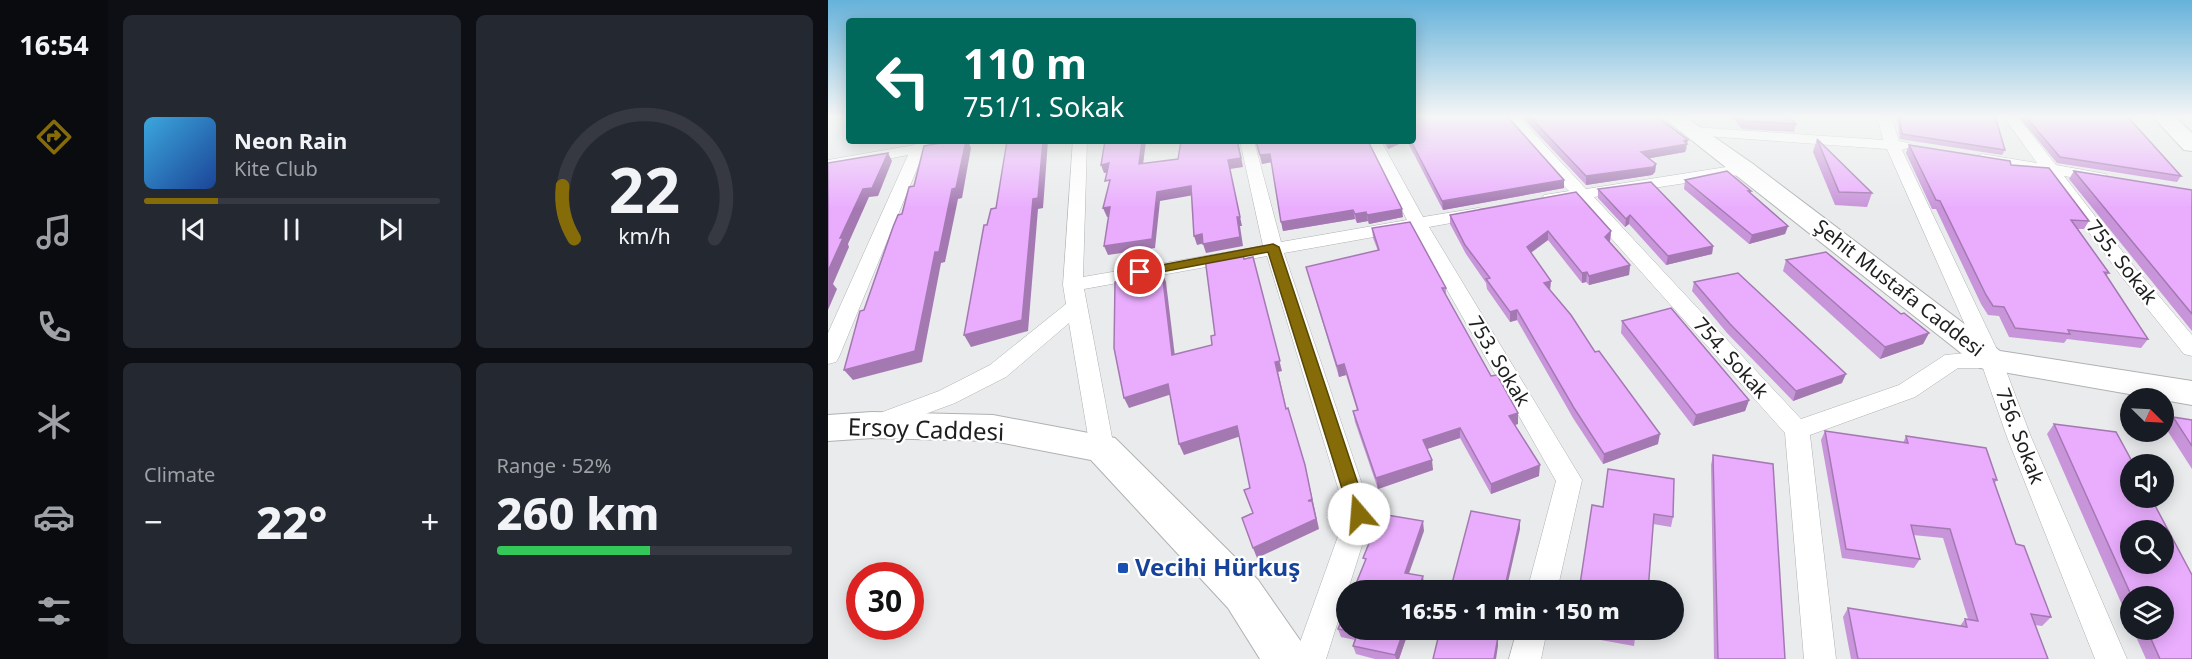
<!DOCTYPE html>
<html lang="en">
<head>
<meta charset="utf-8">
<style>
  :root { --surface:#171b24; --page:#242831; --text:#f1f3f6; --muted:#9ea1a6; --line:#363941; --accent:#866c09 }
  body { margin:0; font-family:"Noto Sans",sans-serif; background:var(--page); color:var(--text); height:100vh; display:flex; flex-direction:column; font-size:22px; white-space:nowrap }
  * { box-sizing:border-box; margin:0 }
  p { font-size:20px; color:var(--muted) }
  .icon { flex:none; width:33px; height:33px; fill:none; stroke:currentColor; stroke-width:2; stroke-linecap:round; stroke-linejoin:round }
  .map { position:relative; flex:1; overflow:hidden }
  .panel { display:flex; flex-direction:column; gap:15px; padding:15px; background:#0d0f14; width:720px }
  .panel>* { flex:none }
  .hud { position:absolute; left:18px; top:18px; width:570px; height:126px; border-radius:6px; box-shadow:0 3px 15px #0003; background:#00695c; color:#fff; overflow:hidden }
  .needle { width:39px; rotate:114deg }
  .buttons { position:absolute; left:1292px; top:388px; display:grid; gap:12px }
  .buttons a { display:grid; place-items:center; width:54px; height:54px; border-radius:50%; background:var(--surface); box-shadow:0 3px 15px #0003; font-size:30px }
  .speed { position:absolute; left:18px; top:562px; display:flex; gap:12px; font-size:30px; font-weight:700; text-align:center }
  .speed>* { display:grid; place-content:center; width:78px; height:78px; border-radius:50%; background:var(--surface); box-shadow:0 3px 15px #0003; line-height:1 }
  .speed .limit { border:9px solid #d22; background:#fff; color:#111 }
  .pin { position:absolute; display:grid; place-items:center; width:51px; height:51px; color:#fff; margin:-26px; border:3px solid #fff; border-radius:50%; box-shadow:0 2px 6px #0007 }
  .me { position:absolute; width:66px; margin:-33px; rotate:342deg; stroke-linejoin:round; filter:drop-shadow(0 0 4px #0008) }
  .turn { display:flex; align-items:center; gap:21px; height:126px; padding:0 18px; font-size:27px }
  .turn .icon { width:78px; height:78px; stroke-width:2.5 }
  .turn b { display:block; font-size:42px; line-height:51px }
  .big { font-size:45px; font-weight:800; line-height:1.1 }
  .panel .card { flex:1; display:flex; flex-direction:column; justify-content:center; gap:9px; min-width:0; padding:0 21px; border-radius:9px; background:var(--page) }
  .panel .dial { align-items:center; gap:0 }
  .dial svg { height:156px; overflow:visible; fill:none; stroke:var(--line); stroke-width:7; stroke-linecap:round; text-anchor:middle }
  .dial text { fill:var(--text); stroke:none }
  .song { display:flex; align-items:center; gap:18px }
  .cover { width:72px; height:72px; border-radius:9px; background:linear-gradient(135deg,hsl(200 70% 55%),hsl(220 70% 35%)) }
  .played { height:6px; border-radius:3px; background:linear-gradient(90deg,var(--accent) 25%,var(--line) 25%) }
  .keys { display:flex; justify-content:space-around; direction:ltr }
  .heat { display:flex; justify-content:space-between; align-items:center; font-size:33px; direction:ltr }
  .charge { height:9px; border-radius:4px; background:linear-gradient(90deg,#34c759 52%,var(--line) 0) }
  .panel .tiles { flex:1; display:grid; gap:15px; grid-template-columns:repeat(2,1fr) }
  .trip { position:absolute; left:508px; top:580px; width:348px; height:60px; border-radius:30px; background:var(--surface); box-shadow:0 3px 15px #0003; font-weight:800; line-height:60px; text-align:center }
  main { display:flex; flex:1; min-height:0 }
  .menu { display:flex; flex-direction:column; width:108px; justify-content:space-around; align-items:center; background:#090b0e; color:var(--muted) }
  .menu .icon { width:42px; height:42px }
  .menu .on { color:var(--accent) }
  .menu b { font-size:27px; color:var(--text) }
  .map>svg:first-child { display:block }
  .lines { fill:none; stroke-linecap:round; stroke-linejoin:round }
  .street-casing { stroke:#afb1b2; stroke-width:1 }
  .secondary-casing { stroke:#afb1b2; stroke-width:2 }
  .street { fill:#fff; fill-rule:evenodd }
  .secondary { fill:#fff; fill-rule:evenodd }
  .wall { fill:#c995da; fill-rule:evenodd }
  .shaded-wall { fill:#a479b2 }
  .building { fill:#eaadfe; stroke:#a479b2; stroke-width:1.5; fill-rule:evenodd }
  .route { fill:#866c09; stroke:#574606; stroke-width:1.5 }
  .transit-dot { fill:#1a4fb4; stroke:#fff; stroke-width:2 }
  .labels { text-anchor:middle; stroke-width:4.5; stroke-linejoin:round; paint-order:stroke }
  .street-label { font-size:20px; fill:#1d1e1e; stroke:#fff }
  .near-street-label { font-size:24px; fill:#1d1e1e; stroke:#fff }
  .near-transit-label { font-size:24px; font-weight:bold; fill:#164399; stroke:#fff; text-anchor:start }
</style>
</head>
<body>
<main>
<nav class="menu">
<b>16:54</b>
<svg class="icon on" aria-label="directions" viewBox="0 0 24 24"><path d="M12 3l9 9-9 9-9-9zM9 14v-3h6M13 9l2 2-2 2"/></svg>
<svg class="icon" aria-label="music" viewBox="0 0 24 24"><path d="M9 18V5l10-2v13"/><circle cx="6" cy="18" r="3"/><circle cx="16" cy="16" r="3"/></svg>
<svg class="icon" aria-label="phone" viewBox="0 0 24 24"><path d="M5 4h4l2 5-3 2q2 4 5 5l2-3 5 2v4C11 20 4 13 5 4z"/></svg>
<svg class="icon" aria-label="climate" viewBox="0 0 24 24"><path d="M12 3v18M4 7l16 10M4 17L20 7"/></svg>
<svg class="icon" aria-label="car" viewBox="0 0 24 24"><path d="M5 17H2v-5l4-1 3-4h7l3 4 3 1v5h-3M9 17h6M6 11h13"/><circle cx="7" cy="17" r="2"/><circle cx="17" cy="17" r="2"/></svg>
<svg class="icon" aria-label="filters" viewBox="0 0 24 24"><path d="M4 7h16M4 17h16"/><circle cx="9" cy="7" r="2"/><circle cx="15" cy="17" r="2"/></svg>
</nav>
<section class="panel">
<div class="tiles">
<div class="card">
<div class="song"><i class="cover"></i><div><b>Neon Rain</b><p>Kite Club</p></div></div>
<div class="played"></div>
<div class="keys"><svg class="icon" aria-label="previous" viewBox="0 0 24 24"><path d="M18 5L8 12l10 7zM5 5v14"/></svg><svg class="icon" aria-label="pause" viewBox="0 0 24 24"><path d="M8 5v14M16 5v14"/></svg><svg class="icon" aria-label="next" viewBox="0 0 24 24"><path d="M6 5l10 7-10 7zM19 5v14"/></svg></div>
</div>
<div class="card dial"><svg viewBox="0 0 100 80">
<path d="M14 69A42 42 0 1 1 86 69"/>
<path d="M14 69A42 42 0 0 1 8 42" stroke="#866c09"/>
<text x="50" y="56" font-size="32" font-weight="700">22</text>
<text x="50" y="72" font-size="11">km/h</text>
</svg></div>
<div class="card"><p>Climate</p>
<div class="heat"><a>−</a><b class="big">22°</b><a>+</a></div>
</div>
<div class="card"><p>Range · 52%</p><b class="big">260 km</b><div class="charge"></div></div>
</div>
</section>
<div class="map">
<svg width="1364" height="659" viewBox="0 0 1364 659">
  <rect width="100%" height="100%" fill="#e9ebec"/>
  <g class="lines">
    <defs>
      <g id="street">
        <polygon points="675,116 690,116 758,189 917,164 923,166 925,169 917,174 766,197 973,419 1071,385 1117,355 1149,352 1059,149 864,135 857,131 864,127 1055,140 1049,116 1063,116 1071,141 1081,143 1084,146 1074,150 1174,360 1203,437 1299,659 1267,659 1179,437 1155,368 1130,368 1087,397 982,435 1008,659 976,659 957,433 749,200 716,203 714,199 716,195 741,191"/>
        <polygon points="1175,116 1189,116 1228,165 1278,174 1280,177 1272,182 1236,176 1308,269 1364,335 1364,356 1356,354 1294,277 1217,173 1149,162 1146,159 1149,156 1154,154 1209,163"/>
        <polygon points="94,141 141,141 139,144 96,152 11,357 8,362 0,364 0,333 80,155 0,170 0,160 86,145"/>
        <polygon points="245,141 259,141 255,277 435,246 412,141 426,141 453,242 579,220 539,141 553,141 595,217 650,208 656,209 659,213 656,217 601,227 754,480 729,591 699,591 728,481 585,230 456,253 544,514 498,659 466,659 518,514 439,256 256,289 286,448 283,455 274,458 265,455 262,448 241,323 178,377 127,403 49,432 41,429 37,423 41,417 111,391 162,365 238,304 235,285"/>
        <polygon points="689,630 719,630 713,659 681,659"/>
      </g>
      <g id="secondary">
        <polygon points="833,116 856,116 925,164 1172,351 1364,381 1364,405 1152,368"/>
        <polygon points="1324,116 1346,116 1364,133 1364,151 1356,150"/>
        <polygon points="44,412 165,415 287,438 430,580 474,643 481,659 432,659 400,608 263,460 165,441 44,438 0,441 0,415"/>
      </g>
    </defs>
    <!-- street casing -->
    <use href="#street" class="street-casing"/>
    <!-- secondary casing -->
    <use href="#secondary" class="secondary-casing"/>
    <!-- street -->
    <use href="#street" class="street"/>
    <!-- secondary -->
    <use href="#secondary" class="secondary"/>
  </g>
  <!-- wall -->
  <g class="wall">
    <polygon points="693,116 828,116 859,148 857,152 821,158 828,164 827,172 824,175 758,185"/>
    <polygon points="903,116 960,116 968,124 966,132 914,129"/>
    <polygon points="1069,116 1167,116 1177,150 1174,155 1072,139"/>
    <polygon points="1190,116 1299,116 1353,176 1349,182 1229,163"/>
    <polygon points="989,139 1044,193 1039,207 1007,205 985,152"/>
    <polygon points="428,141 575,217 541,224 540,221 529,223 527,219 455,231 444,162 434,164"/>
    <polygon points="555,141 578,141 560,149"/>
    <polygon points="579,141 585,141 736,188 615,210"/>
    <polygon points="1081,145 1183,165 1261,221 1256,229 1250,229 1281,273 1278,276 1320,339 1313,348 1239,339 1236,343 1181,337 1171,316 1160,315 1153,304 1108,209 1104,209 1078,153"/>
    <polygon points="1246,171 1364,190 1364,331 1241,179"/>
    <polygon points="857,180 923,191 923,194 960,226 957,234 921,244 856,189"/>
    <polygon points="770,189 885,246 884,254 838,265 801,224 797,227 770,198"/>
    <polygon points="622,215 783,231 782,241 781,242 802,265 801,275 761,285 758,282 754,283 720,240 703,253 722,291 767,352 830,444 775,464 745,418 689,320 682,322 659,289 658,283 638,254 622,224"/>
    <polygon points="544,228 618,288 618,296 690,424 686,425 711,476 663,494 632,438 599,449 605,470 550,489 527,422 525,411 529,410 518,375 511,377 478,267 550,251 545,238"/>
    <polygon points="958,260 1073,314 1101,333 1095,344 1052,359 955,271"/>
    <polygon points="866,282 1014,383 965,401 899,333 864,291"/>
    <polygon points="794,321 921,400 917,411 865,426 793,333"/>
    <polygon points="1345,417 1364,420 1364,469 1337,427"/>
    <path d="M 1226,424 L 1288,432 L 1306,465 L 1302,465 L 1302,498 L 1323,498 L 1364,575 L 1364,659 L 1318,659 L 1305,630 L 1335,630 L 1335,597 L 1302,597 L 1302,623 L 1219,434 ZM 1302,531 L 1335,531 L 1335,564 L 1302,564 Z"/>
    <polygon points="997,431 1075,443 1078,436 1169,480 1166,484 1188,544 1223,617 1214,626 1207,625 1220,659 1023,659 1015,617 1020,608 1132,626 1137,619 1140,619 1115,538 1085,535 1092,559 1086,568 1014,558 993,440"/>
    <polygon points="885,455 957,659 886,659 883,465"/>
    <polygon points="764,505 845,517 843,527 825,524"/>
    <polygon points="510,629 519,630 581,630 571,659 547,659 528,654 525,646 527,640 513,637"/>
    <polygon points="746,630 808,630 806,646 745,635"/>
  </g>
  <!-- shaded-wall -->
  <g class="shaded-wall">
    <polygon points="860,140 857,152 812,160 813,152"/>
    <polygon points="138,141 140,141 143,148 134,198 130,199 117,262 113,263 94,362 25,380 16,370 107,252"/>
    <polygon points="215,141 220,141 215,208 210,209 200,331 143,347 136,335"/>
    <polygon points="314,141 318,141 314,173 311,164"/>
    <polygon points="409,141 410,141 415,167 402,169 414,226 412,226 415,246 378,253 375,244 400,160"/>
    <polygon points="559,141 578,141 560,149"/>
    <polygon points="60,153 64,161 50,196 41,197 20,244 21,247 5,284 9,289 0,310 0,271 12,238 35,189"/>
    <polygon points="442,154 444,162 434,164 432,155"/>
    <polygon points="281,163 284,172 276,173 273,165"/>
    <polygon points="828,164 827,172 824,175 758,185 758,176"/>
    <polygon points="736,180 736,188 615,210 614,201"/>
    <polygon points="363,186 366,195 332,201 327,248 280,255 276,246 329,192"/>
    <polygon points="282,207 286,216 279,217 275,208"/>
    <polygon points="574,209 575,217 541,224 539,215"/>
    <polygon points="525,210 527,219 455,231 453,222"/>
    <polygon points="538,212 540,221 529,223 527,214"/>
    <polygon points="802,215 801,224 797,227 798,219"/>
    <polygon points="960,226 957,234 921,244 924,235"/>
    <polygon points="720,231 720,240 698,256 699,247"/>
    <polygon points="783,231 782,241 776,246 777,237"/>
    <polygon points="374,234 377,243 369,245 366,236"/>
    <polygon points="885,246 884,254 838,265 840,256"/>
    <polygon points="425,257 454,371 450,372 461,419 447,362"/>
    <polygon points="802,265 801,275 761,285 761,276"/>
    <polygon points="334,272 338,282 348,365 344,355"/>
    <polygon points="759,272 758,282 754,283 754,273"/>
    <polygon points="723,281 722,291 716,283"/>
    <polygon points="689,310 689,320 682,322 682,312"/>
    <polygon points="1101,333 1095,344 1052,359 1057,347"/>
    <polygon points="516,364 518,375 511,377 509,366"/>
    <polygon points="1018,374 1014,383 965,401 968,391"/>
    <polygon points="340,384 344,394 301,408 296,398"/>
    <polygon points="921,400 917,411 865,426 868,415"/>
    <polygon points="690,413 690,424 681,427 681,416"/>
    <polygon points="409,426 413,436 356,455 351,444"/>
    <polygon points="632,428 632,438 596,450 595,440"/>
    <polygon points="832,434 830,444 775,464 776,454"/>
    <polygon points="604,460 605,470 550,489 548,478"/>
    <polygon points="477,465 491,529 429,558 425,548"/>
    <polygon points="712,465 711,476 663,494 663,484"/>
    <polygon points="692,520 692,529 678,591 676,591"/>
    <polygon points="595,521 596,531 578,582 577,573"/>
    <polygon points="595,576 596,585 594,591 590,591"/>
    <polygon points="576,630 581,630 571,659 568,659 567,655"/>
    <polygon points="668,630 671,630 667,645 666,637"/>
    <polygon points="670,637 670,646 668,659 666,659"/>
  </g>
  <!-- building -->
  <g class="building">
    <polygon points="585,116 679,116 736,180 614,201 583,141 585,141"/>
    <polygon points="701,116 828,116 860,140 856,141 859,144 813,152 828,164 825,167 758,176"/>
    <polygon points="911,116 960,116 968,124 916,121"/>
    <polygon points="1071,116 1167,116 1177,150 1074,134"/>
    <polygon points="1197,116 1299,116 1353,176 1232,157"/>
    <polygon points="989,139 1044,193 1011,192"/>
    <polygon points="124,141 138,141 128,188 124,189 111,252 107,252 87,351 16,370 32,311 36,310 65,227 70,215 74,214 81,187 86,186 96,146"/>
    <polygon points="179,141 215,141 210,198 205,199 194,320 136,335 156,225 159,225 163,209 168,208"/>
    <polygon points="277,141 314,141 311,164 350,159 353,141 409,141 413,158 400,160 412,217 409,217 412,237 375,244 374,234 366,236 363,186 329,192 324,239 276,246 282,207 275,208 282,180 277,181 281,163 273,165"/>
    <polygon points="428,141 540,141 574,209 539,215 538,212 527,214 525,210 453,222 442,154 432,155"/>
    <polygon points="1081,145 1182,161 1183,165 1221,168 1261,221 1243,220 1281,273 1276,272 1320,339 1240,330 1242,334 1187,328 1176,307 1165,306 1158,295 1112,201 1108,200"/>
    <polygon points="60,153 44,188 35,189 12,238 15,238 0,271 0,163"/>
    <polygon points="899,171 923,191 920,191 960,226 924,235 857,180"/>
    <polygon points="1246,171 1364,190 1364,314"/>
    <polygon points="823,182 885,246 840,256 802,215 798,219 770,189"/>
    <polygon points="748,192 783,231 777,237 802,265 761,276 759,272 754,273 720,231 699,247 723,281 716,283 743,315 767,352 771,351 832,434 776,454 746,408 689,310 682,312 658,279 662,278 637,245 622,215"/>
    <polygon points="582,222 618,288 614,288 663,376 669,375 690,413 681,416 712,465 663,484 632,428 595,440 604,460 548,478 525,411 530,410 516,364 509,366 478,267 551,250 544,228"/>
    <polygon points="414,251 416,259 425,257 452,361 447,362 458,409 460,408 477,465 484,499 480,501 484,501 488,519 425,548 414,518 425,513 416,490 422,488 409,426 351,444 340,384 296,398 286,348 287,282 334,272 344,355 384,345 383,336 387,335 377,258"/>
    <polygon points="998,252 1073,314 1076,313 1101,333 1057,347 958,260"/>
    <polygon points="910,273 1018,374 968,391 902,324 866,282"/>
    <polygon points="843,308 921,400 868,415 794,321"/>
    <polygon points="1345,417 1364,420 1364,446"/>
    <path d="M 1226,424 L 1288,432 L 1306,465 L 1302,465 L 1302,498 L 1323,498 L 1364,575 L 1364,659 L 1332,659 L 1319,630 L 1335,630 L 1335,597 L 1304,597 ZM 1302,531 L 1335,531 L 1335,564 L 1302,564 Z"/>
    <polygon points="997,431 1080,443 1078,436 1158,448 1169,480 1165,479 1188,544 1196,546 1223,617 1203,614 1220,659 1030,659 1020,608 1139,627 1137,619 1150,621 1122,529 1083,525 1092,559 1018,549"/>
    <polygon points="885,455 945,464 957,659 890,659"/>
    <polygon points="780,469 846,479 845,517 826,514 820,591 751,591 764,505 775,507"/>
    <polygon points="643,511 692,520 676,591 622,591"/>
    <polygon points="553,514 595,521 577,573 595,576 590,591 525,591 538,559 535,558"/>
    <polygon points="519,607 519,630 576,630 567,655 525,646 530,632 510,629"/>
    <polygon points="612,630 668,630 666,637 670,637 666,659 605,659"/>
    <polygon points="769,630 808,630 808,637"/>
  </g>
  <!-- sky -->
  <linearGradient id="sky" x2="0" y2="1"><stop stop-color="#65b2da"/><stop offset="0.56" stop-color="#f5f6f6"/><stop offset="1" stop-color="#f5f6f6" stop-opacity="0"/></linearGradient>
  <rect width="1364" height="208" fill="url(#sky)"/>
  <!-- route -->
  <polygon class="route" points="445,244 451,247 540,514 537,519 531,521 525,519 522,514 440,252 312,276 305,272 312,269"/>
  <!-- markers -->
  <rect class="transit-dot" x="289" y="562" width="12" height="12" rx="3"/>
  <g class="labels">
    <!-- street labels -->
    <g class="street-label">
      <text transform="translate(1294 262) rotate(52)" y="7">755. Sokak</text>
      <text transform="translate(1071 288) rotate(38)" y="7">Şehit Mustafa Caddesi</text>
      <text transform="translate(903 358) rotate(48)" y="7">754. Sokak</text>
      <text transform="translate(671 361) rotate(59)" y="7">753. Sokak</text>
      <text transform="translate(1192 436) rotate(69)" y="7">756. Sokak</text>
    </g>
    <!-- near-street labels -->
    <g class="near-street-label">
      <text transform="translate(98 430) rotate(2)" y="8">Ersoy Caddesi</text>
    </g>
    <!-- near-transit labels -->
    <g class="near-transit-label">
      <text x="307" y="576">Vecihi Hürkuş</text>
    </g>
  </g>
</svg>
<div class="buttons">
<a><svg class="needle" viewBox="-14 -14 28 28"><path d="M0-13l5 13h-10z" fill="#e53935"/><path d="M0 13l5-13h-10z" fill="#9ea1a6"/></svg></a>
<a><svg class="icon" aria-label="sound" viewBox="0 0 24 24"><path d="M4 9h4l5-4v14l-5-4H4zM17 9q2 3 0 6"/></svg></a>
<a><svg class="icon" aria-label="search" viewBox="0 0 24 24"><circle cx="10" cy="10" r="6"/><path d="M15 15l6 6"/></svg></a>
<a><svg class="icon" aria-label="layers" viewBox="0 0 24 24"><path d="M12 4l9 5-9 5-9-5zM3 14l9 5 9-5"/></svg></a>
</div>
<div class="speed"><div class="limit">30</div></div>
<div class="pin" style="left:312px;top:272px;background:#d93025"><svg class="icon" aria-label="arrive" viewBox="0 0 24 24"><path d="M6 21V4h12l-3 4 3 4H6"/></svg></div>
<svg class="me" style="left:531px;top:514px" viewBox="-20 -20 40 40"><circle r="19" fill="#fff"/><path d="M0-13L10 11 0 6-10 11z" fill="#866c09"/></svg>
<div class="trip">16:55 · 1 min · 150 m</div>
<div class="hud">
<div class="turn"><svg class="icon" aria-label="left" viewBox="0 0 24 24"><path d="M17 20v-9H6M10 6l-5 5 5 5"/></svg><div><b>110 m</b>751/1. Sokak</div></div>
</div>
</div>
</main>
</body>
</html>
